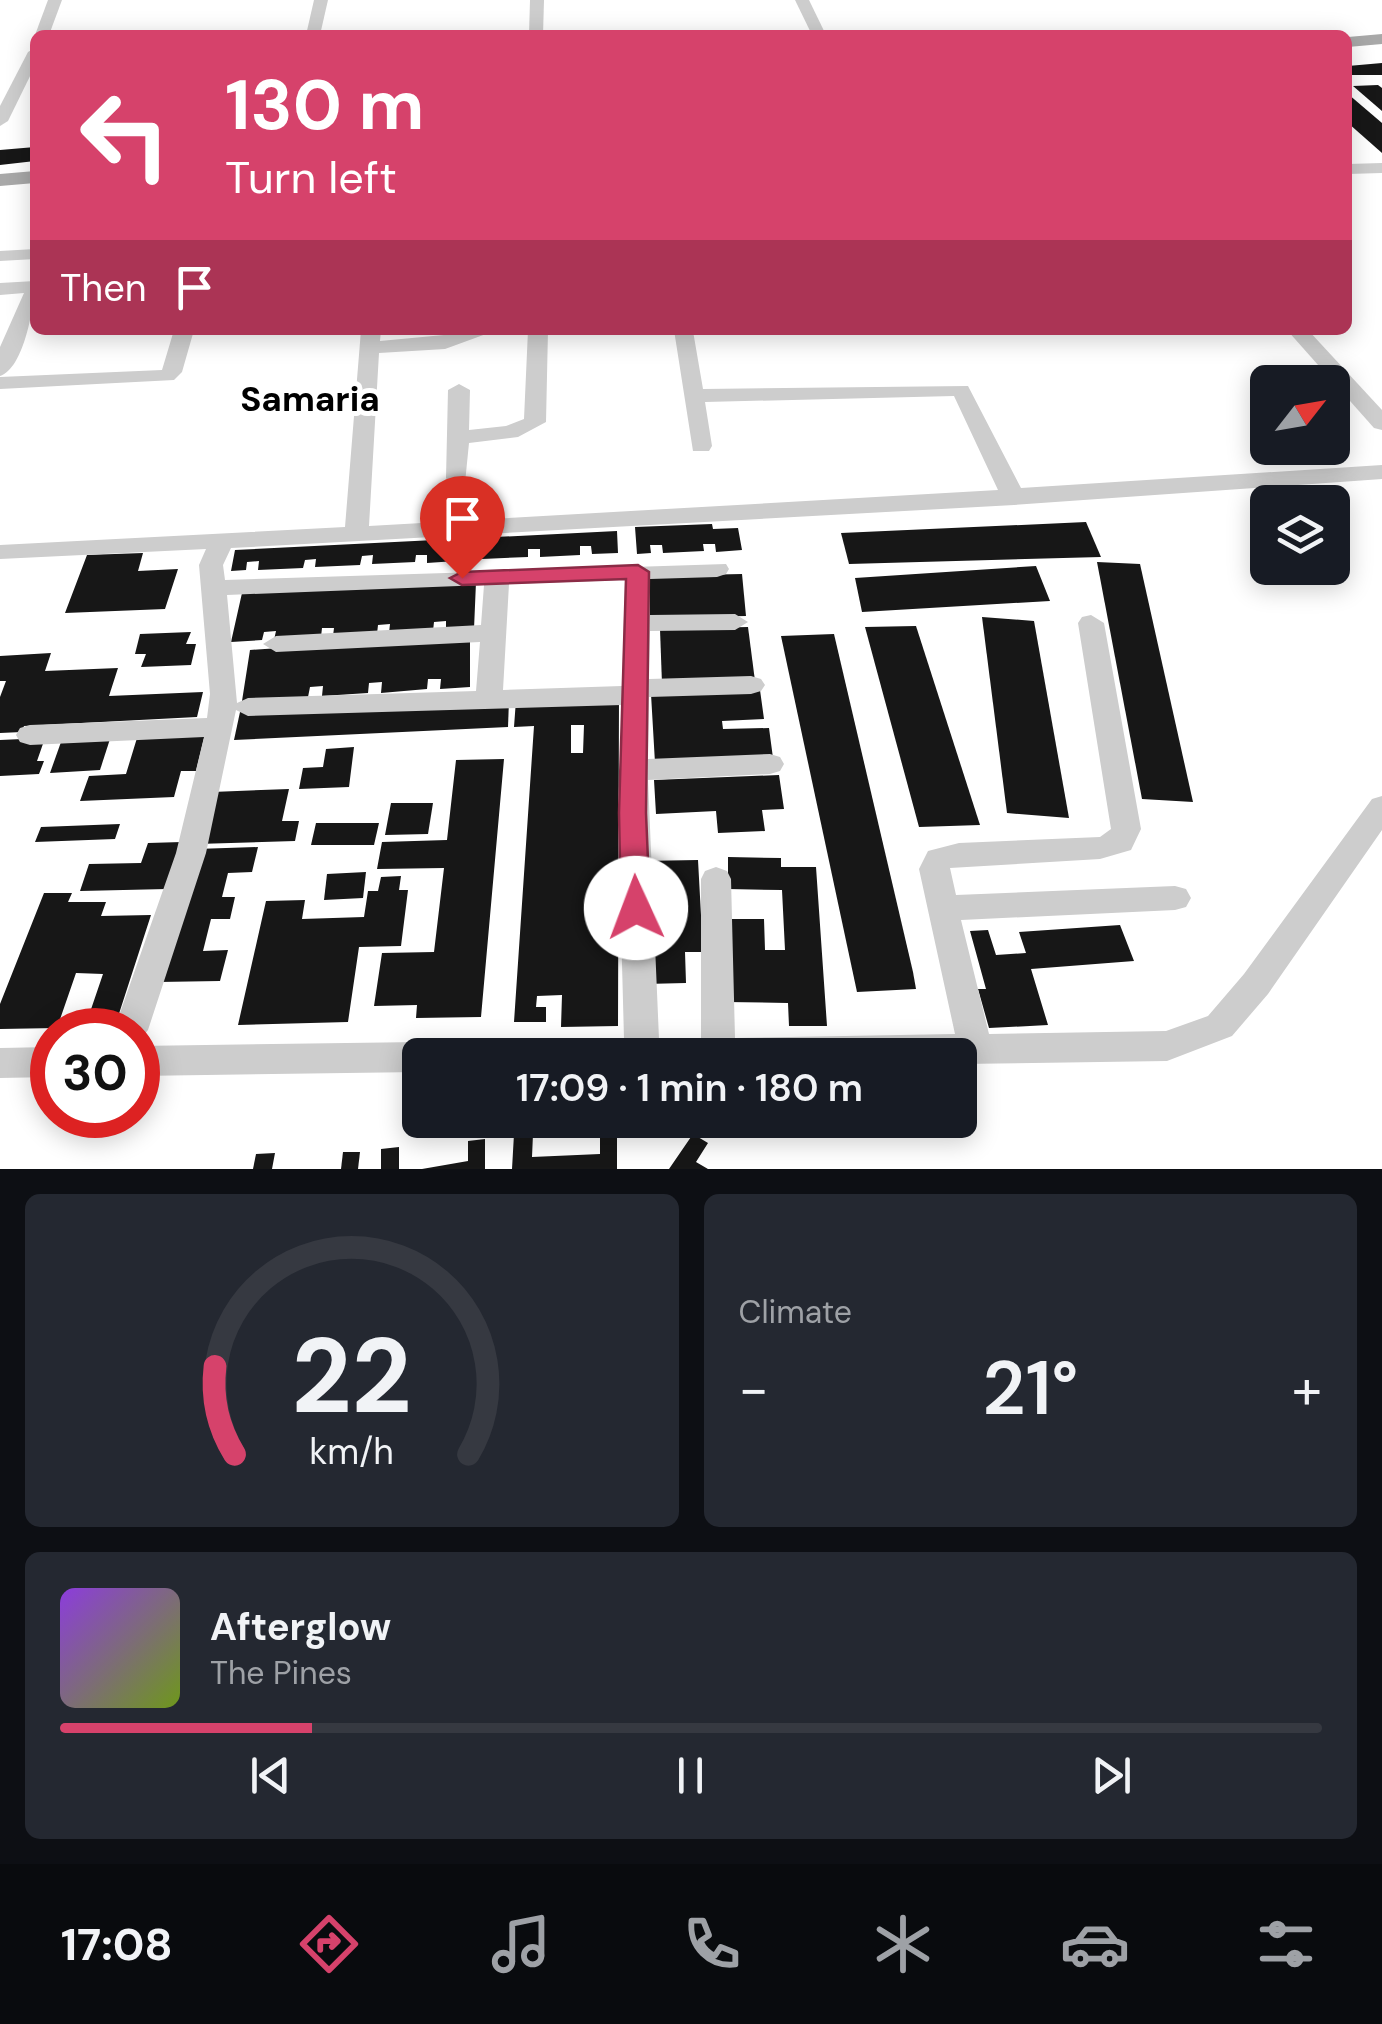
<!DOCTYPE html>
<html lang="en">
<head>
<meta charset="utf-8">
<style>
  :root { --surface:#171b24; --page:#242831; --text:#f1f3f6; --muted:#9ea1a6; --line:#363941; --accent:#d6426b }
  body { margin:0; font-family:"DM Sans",sans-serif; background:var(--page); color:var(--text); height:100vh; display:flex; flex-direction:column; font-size:38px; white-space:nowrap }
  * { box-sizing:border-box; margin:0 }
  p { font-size:32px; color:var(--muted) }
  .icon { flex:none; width:55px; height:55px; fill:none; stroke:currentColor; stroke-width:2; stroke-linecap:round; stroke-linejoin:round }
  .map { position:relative; height:1169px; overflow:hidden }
  .sheet { display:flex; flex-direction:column; gap:25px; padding:25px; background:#0d0f14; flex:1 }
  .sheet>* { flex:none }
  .banner { position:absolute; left:30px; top:30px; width:1322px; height:305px; border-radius:15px; box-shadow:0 5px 25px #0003; background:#d6426b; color:#fff; overflow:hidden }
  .needle { width:65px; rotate:59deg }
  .buttons { position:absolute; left:1250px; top:365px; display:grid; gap:20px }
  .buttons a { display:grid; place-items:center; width:100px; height:100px; border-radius:15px; background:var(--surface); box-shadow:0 5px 25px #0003; font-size:50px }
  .speed { position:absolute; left:30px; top:1008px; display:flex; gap:20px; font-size:50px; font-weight:700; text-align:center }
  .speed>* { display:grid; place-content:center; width:130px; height:130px; border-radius:50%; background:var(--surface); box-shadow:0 5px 25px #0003; line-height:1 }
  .speed .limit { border:15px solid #d22; background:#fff; color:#111 }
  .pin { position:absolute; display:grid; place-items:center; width:85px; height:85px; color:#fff; margin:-102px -42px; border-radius:50% 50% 50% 0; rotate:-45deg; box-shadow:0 0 10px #0007 }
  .pin .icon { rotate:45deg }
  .me { position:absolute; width:110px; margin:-55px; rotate:358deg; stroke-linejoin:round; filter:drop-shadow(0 0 8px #0008) }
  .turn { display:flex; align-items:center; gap:35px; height:210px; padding:0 30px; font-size:45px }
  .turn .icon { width:130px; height:130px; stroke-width:2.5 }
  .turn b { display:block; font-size:70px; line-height:85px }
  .then { display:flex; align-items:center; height:95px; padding:0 30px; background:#0003; gap:20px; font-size:38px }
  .big { font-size:75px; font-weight:600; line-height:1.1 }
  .sheet .widget { flex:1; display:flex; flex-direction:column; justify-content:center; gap:15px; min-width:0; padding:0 35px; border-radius:15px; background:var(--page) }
  .sheet .dial { align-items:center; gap:0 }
  .dial svg { height:260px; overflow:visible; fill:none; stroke:var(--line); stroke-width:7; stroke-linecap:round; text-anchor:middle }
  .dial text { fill:var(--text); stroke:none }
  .song { display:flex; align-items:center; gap:30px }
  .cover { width:120px; height:120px; border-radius:15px; background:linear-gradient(135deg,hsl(270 70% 55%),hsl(80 70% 35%)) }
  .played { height:10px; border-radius:5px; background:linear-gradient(90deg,var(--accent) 20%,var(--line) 20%) }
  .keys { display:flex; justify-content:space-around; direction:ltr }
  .heat { display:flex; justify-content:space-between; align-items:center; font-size:55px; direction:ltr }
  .sheet .tiles { flex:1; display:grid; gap:25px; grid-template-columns:1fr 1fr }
  .widget:last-child { grid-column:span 2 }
  .trip { position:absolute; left:402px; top:1038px; width:575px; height:100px; border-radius:15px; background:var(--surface); box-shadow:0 5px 25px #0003; font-weight:600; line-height:100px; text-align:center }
  .dock { display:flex; height:160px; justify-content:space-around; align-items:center; background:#090b0e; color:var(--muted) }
  .dock .icon { width:70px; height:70px }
  .dock .current { color:var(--accent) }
  .dock b { font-size:45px; color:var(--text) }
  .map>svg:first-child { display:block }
  .building { fill:#171717; fill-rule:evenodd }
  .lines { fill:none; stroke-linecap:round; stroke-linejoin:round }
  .minor { fill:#cdcdcd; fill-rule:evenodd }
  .major { fill:#a8a8a8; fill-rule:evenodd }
  .route { fill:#d6426b; stroke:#8b2b46; stroke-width:2.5 }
  .labels { text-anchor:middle; stroke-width:10; stroke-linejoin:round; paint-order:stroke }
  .neighbourhood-label { font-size:35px; font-weight:bold; fill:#000; stroke:#fff }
</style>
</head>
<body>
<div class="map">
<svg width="1382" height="1169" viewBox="0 0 1382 1169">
  <rect width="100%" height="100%" fill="#fff"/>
  <!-- building -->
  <g class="building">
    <polygon points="1382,63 1382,75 1348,75 1348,66"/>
    <polygon points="1378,85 1382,88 1382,111 1353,86"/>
    <polygon points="1348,94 1382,123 1382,153 1348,123"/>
    <polygon points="35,147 35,161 0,165 0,150"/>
    <polygon points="1086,522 1101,557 849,564 841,533"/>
    <polygon points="712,524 713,529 738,528 742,550 716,552 715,544 703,544 704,551 663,553 662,545 650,545 651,553 637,554 635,527"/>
    <polygon points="617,531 618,553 592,554 591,546 580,546 580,555 540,557 540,549 528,549 528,557 482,559 482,551 471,552 470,560 427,563 427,555 416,555 415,562 372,564 373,555 362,556 360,565 315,567 316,559 305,560 303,568 258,570 259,561 247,562 246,570 231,571 235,550"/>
    <polygon points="143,553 138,571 178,569 165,609 65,613 87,555"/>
    <polygon points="1097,562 1140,564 1193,802 1142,799"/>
    <polygon points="1036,566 1050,601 862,612 855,578"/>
    <polygon points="742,574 746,616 650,618 649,576"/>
    <polygon points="476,582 474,629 446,630 446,621 434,622 433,631 389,633 390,624 378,625 377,634 333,636 334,628 322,628 321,637 274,640 276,631 264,632 262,640 231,642 242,593"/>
    <polygon points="982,617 1034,621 1069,818 1007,813"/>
    <polygon points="916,626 980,825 919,827 865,627"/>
    <polygon points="748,627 755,681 662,684 660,629"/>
    <polygon points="191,632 186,644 196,644 191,665 141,667 146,654 135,654 140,634"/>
    <polygon points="834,634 913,972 916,989 857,992 781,636"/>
    <polygon points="470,635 470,687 440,689 441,679 428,679 427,689 381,693 382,682 369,683 368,693 322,696 323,686 310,687 308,697 242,701 250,650"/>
    <polygon points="51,653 45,671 118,668 109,696 203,692 197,717 24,726 22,732 0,733 0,697 6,681 0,681 0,656"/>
    <polygon points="760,690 764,719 722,721 723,729 769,728 773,758 655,763 651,694"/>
    <path d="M 619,697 L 618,1026 L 561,1027 L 562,995 L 537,996 L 536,1007 L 546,1007 L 546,1022 L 514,1022 L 534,726 L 514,727 L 516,700 ZM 571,725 L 584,725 L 583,753 L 571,753 Z"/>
    <polygon points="509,700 508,727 234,740 240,712"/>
    <polygon points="205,734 196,771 181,771 174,797 80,801 89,776 126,774 137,738"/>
    <polygon points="45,738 37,761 44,761 39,774 0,776 0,740"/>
    <polygon points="110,739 100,770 50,773 61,742"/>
    <polygon points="354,747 349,787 299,789 303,768 323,767 326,749"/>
    <polygon points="504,759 481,1017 416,1018 417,1005 374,1006 382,953 434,952 444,868 377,869 382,842 447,840 456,760"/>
    <polygon points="779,775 784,809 762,810 765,831 718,833 716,811 656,814 654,780"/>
    <polygon points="289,789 282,821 299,821 295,841 197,844 212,792"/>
    <polygon points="391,803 433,803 428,834 385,835"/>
    <polygon points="316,823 379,823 374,845 311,845"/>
    <polygon points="120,824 115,839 35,842 41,827"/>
    <polygon points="182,842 167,889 80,891 89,864 141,863 148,843"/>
    <polygon points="258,847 252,872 228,873 222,897 235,897 230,919 211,919 203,951 228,950 220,981 158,982 196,849"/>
    <polygon points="728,857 781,858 781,867 816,867 827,1026 789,1026 788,1003 726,1002 726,919 764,919 765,950 785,950 782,890 728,889"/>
    <polygon points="698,860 703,952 685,952 686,983 645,984 642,861"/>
    <polygon points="366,872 363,898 324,900 327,874"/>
    <polygon points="401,876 399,890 408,890 401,946 359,947 348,1022 238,1025 266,901 305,900 302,919 364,917 368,891 378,891 381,877"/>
    <polygon points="44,893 72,893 68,902 106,902 101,916 151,915 115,1026 85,1027 103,974 76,973 57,1028 0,1029 0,1004"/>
    <polygon points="1120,925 1134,961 1031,969 1048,1025 989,1028 978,989 986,989 970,931 988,930 996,955 1026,953 1019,932"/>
    <polygon points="514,1134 533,1134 532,1157 600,1154 600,1134 617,1134 617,1169 512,1169"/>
    <polygon points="693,1134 708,1143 696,1162 708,1169 669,1169"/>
    <polygon points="485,1139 485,1169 422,1169 468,1161 468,1141"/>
    <polygon points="399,1147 399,1169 381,1169 381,1149"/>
    <polygon points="343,1152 360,1152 358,1169 341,1169"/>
    <polygon points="275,1153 272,1169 253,1169 256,1154"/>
  </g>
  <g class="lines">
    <!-- minor -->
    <g class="minor">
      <polygon points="48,0 62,0 49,35 35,35"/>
      <polygon points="314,0 328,0 320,35 306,35"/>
      <polygon points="530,0 544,0 543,35 529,35"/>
      <polygon points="795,0 809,0 826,35 812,35"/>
      <polygon points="35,48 35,66 8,121 0,126 0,106 28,52"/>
      <polygon points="1382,163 1382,173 1348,174 1348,164"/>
      <polygon points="35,249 35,259 0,261 0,251"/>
      <path d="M 35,281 C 35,304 24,369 0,376 L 0,347 L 24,293 L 0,295 L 0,283 Z"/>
      <polygon points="174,330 194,330 182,372 174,380 0,389 0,377 162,370"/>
      <path d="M 361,330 L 381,330 L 380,341 L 497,330 L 445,349 L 379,353 L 369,526 L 998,490 L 954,396 L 705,402 L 712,446 L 709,451 L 693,451 L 674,330 L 693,331 L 703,389 L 968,386 L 1021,488 L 1382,465 L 1382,479 L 1014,505 L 231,548 L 223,565 L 225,580 L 726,564 L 729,569 L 726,574 L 717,577 L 650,579 L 650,615 L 735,614 L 748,622 L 735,630 L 650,631 L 649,679 L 751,676 L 761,679 L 765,685 L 761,691 L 751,694 L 649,697 L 648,759 L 770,754 L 780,757 L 784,764 L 780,771 L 770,774 L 648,780 L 659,1039 L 701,1038 L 701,879 L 705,871 L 716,867 L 727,871 L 731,879 L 735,1038 L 955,1034 L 919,869 L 928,851 L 959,843 L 1100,837 L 1111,829 L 1078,623 L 1082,617 L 1091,615 L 1104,623 L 1141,829 L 1131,850 L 1100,859 L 950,868 L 956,895 L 1175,886 L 1186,889 L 1191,898 L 1186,907 L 1175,910 L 961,920 L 989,1034 L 1166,1031 L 1208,1016 L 1244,974 L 1372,799 L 1382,796 L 1382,830 L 1268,994 L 1232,1036 L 1167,1061 L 960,1064 L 960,1055 L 526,1055 L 531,1045 L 543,1040 L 624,1039 L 618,813 L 622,705 L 248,716 L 236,710 L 206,853 L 148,1030 L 138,1042 L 138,1030 L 114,1030 L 176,853 L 204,737 L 30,745 L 20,742 L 16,735 L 20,728 L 30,725 L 207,718 L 210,694 L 199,565 L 206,549 L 0,559 L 0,545 L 345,527 ZM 625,580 L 622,686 L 503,690 L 509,584 ZM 484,585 L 481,625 L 276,636 L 263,644 L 276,652 L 480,642 L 476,691 L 248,698 L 237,703 L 227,595 Z"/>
      <polygon points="528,330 548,330 546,422 518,437 469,443 465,483 449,483 446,478 448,390 459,384 470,390 469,430 506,426 524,419"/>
      <polygon points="1287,330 1308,330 1382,410 1382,430 1374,428"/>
      <polygon points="420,1042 432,1047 436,1055 420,1055 420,1072 138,1076 138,1046"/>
      <polygon points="52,1047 52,1077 0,1078 0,1048"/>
    </g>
    <!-- major -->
    <g class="major">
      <polygon points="1382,34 1382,44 1348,47 1348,37"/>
      <polygon points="35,171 35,183 0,186 0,174"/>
    </g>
  </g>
  <!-- route -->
  <polygon class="route" points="638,565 649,572 646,813 650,908 646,915 636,919 626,915 621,908 619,813 626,579 462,585 450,578 462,572"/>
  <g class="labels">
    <!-- neighbourhood labels -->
    <g class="neighbourhood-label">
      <text x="310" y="411">Samaria</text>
    </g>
  </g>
</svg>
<div class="buttons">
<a><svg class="needle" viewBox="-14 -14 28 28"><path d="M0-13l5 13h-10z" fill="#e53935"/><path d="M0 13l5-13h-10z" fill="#9ea1a6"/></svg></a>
<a><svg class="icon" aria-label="layers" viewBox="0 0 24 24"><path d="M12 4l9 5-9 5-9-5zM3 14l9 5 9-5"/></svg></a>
</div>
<div class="speed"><div class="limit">30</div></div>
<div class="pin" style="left:462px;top:578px;background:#d93025"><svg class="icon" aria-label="arrive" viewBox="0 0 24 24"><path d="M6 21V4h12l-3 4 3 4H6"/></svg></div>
<svg class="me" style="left:636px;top:908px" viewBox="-20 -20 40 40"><circle r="19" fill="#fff"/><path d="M0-13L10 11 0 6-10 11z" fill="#d6426b"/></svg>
<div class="trip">17:09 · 1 min · 180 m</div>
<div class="banner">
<div class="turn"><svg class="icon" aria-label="left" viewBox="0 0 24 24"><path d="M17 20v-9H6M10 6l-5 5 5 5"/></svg><div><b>130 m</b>Turn left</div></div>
<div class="then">Then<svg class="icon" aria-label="arrive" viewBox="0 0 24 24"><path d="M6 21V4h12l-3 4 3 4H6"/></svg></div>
</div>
</div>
<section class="sheet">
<div class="tiles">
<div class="widget dial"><svg viewBox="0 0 100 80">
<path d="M14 69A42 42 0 1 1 86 69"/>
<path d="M14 69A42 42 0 0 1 8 42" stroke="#d6426b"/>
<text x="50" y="56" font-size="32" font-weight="700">22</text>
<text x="50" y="72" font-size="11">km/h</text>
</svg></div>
<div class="widget"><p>Climate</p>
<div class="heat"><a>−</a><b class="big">21°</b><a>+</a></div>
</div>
<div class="widget">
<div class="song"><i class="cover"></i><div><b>Afterglow</b><p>The Pines</p></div></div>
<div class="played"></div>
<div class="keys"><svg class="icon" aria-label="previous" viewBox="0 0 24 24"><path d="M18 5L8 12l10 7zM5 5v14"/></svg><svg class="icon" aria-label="pause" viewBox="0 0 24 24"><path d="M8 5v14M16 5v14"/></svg><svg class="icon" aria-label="next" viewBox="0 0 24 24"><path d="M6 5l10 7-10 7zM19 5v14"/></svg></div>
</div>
</div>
</section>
<nav class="dock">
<b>17:08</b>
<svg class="icon current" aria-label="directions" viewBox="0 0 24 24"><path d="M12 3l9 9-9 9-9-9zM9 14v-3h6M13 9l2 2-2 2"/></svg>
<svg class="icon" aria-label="music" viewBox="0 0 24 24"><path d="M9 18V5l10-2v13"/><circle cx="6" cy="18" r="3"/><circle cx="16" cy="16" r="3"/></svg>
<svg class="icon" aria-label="phone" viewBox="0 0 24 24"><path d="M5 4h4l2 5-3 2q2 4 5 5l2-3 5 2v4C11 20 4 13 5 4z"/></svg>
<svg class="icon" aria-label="climate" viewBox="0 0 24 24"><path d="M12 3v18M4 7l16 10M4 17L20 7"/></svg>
<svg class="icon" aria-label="car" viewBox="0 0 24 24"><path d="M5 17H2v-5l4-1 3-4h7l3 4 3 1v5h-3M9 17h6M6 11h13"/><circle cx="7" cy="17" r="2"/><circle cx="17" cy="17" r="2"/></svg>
<svg class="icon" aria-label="filters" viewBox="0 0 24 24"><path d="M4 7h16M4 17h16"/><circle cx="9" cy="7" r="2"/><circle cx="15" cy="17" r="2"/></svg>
</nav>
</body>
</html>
